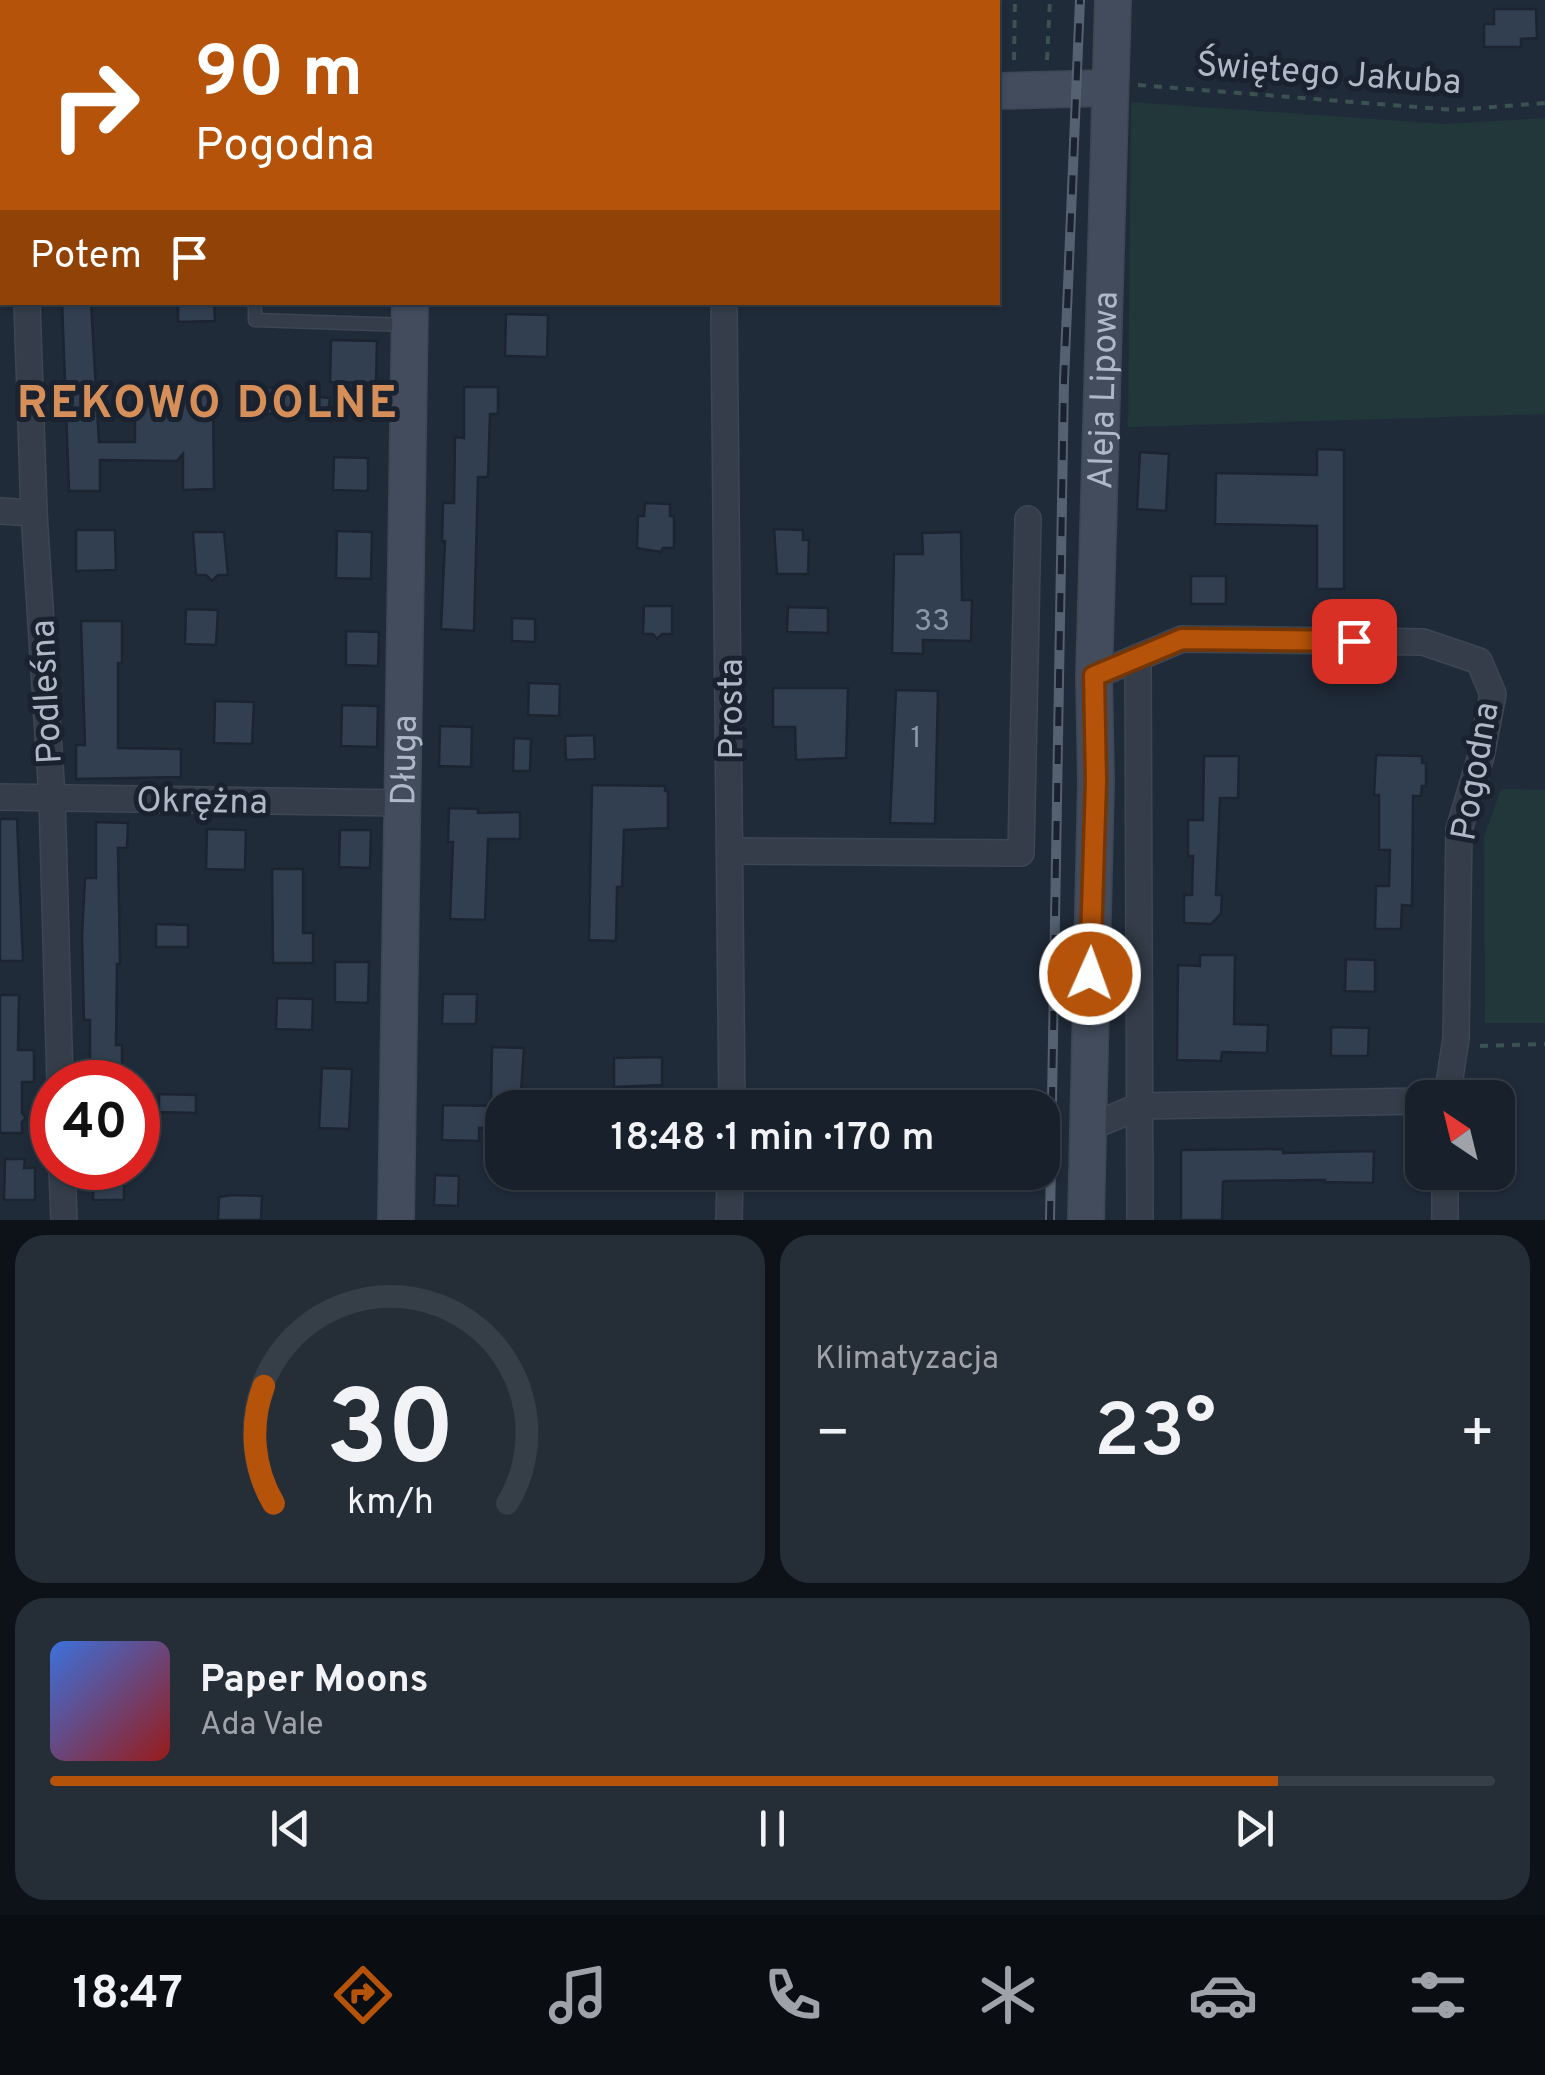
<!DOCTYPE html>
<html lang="pl">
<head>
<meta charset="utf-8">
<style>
  :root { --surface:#18202b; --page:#252d37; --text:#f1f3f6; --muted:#9fa3a9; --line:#363e47; --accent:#b45309 }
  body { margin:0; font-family:Overpass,sans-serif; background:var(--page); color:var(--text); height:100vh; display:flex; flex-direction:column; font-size:38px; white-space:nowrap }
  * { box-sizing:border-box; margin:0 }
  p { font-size:32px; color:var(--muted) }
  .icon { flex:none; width:55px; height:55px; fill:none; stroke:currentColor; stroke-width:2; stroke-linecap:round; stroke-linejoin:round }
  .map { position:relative; height:1220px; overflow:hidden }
  .side { display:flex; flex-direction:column; gap:15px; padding:15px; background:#0d1218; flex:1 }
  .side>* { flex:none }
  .top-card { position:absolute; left:0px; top:0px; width:1000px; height:305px; box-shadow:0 2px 8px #0004,0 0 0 2px var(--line); background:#b45309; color:#fff; overflow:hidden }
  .needle { width:65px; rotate:325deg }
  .buttons { position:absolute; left:1405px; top:1080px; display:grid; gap:20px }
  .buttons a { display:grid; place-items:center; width:110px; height:110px; border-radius:20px; background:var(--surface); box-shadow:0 2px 8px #0004,0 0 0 2px var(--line); font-size:50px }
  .speed { position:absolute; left:30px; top:1060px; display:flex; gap:20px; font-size:50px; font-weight:700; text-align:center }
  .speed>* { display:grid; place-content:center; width:130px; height:130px; border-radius:50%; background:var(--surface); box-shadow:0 2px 8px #0004,0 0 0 2px var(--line); line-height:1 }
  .speed .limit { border:15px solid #d22; background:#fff; color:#111 }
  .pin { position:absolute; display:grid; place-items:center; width:85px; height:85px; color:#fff; margin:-42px; border-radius:20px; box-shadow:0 5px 15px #0006 }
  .me { position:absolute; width:110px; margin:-55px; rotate:2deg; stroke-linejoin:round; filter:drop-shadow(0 0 8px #0008) }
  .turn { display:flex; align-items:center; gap:35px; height:210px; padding:0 30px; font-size:45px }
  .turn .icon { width:130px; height:130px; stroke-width:2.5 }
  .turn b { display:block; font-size:70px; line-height:85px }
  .then { display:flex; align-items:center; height:95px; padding:0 30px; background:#0003; gap:20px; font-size:38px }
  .big { font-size:75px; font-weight:600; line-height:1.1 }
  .side .card { flex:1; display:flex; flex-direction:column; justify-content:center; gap:15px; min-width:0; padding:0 35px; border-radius:30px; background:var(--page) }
  .side .dial { align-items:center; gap:0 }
  .dial svg { height:260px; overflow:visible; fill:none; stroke:var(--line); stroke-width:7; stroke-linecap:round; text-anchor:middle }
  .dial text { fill:var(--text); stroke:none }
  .song { display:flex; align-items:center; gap:30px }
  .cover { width:120px; height:120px; border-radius:15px; background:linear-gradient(135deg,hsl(220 70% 55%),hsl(0 70% 35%)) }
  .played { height:10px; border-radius:5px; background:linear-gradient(90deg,var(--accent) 85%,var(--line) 85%) }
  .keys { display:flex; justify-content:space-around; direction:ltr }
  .heat { display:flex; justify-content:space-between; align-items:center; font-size:55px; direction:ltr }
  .side .tiles { flex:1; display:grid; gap:15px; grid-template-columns:1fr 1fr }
  .card:last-child { grid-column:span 2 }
  .trip { position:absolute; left:485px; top:1090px; width:575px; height:100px; border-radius:30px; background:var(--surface); box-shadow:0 2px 8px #0004,0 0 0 2px var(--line); font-weight:600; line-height:100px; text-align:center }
  .tab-bar { display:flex; height:160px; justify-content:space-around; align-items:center; background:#0a0d11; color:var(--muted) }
  .tab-bar .icon { width:70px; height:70px }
  .tab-bar .selected { color:var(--accent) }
  .tab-bar b { font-size:45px; color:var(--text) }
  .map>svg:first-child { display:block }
  .green { fill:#22373a }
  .building { fill:#323f50; stroke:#1b2430; stroke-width:2.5 }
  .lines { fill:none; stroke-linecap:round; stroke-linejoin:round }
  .lane-casing { stroke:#3d4653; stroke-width:15 }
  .street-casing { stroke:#3d4653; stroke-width:28 }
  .secondary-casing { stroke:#3d4653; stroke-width:38 }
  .path { stroke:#3b5152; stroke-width:4; stroke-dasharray:8 8; stroke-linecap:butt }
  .lane { stroke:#343d49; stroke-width:12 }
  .street { stroke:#343d49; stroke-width:25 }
  .secondary { stroke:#424c5d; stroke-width:35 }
  .rail-casing { stroke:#556171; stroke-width:10 }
  .rail { stroke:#19222e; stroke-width:6; stroke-dasharray:19; stroke-linecap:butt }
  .route-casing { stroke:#753606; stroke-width:25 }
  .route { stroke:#b45309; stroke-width:18 }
  .labels { text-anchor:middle; stroke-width:10; stroke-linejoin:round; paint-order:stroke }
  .number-label { font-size:30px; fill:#8d98a6 }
  .street-label { font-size:35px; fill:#aeb8c6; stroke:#19222e }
  .district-label { font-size:45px; font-weight:bold; letter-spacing:2.5px; fill:#d68f59; stroke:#19222e }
</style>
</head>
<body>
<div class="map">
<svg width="1545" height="1220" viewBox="0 0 1545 1220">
  <rect width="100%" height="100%" fill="#202b39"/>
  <!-- green -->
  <g class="green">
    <polygon points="1131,102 1444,124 1545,118 1545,414 1128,427"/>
    <polygon points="1501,789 1545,790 1545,1023 1485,1023 1484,837"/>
  </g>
  <!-- building -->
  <g class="building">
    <polygon points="1494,9 1536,9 1537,38 1521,39 1521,47 1484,47 1484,24 1494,24"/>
    <polygon points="62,302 91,302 99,442 135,442 135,409 142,409 142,399 182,399 182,391 213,390 214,489 183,490 183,454 177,461 100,460 100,491 69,491"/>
    <polygon points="178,302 214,302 215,321 178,322"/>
    <polygon points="506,314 548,315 547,357 505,356"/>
    <polygon points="331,340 377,341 376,383 330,382"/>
    <polygon points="255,387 289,389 289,394 330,398 328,415 282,411 282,414 253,413"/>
    <polygon points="464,387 498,387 498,414 490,414 488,477 478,477 474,631 441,629 445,541 442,541 443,503 454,503 455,437 464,438"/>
    <polygon points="1317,449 1344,450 1344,589 1317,589 1317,526 1215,524 1216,473 1317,475"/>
    <polygon points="1140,452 1169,454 1166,511 1137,509"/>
    <polygon points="334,457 368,458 368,491 333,490"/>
    <polygon points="645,503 670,504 670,516 674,516 674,548 663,548 661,552 637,548 638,516 644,516"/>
    <polygon points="774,529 803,530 803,540 809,540 808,574 777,574"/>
    <polygon points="76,530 115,530 116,570 76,571"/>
    <polygon points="337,531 372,532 371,579 336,578"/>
    <polygon points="193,532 224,532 228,575 218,575 212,581 206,575 196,575"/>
    <polygon points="961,532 962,600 972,600 971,641 923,640 923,654 892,653 894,554 923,554 922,533"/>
    <rect x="1191" y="576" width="35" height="28"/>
    <polygon points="644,606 672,606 672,634 662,634 657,639 653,634 643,634"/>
    <polygon points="788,607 828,608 828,633 787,632"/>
    <polygon points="186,609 218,610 216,645 185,644"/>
    <polygon points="512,618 535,619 535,642 512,641"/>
    <polygon points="81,621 122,621 122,663 118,663 118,748 181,749 181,777 76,779 76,745 85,745"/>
    <polygon points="346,631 379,632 378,666 346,665"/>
    <polygon points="529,683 560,684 559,716 528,715"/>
    <polygon points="773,688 848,688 846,758 796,760 795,727 773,727"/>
    <polygon points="896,690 938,691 935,824 890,823"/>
    <polygon points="215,701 254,702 252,744 214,743"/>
    <polygon points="342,705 378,706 377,747 341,746"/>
    <polygon points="440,726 472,727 471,767 439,766"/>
    <polygon points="594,735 595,759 566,760 565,736"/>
    <polygon points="514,738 531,739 530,771 513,771"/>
    <polygon points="1376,755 1422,756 1422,763 1426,763 1426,786 1422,786 1421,796 1413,796 1412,906 1402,905 1401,929 1375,929 1376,886 1389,886 1390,850 1379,850 1379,795 1374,795"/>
    <polygon points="1204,756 1239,756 1238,798 1220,798 1216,895 1222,895 1221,914 1211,924 1184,923 1184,895 1192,895 1193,856 1188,856 1188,820 1203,820"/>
    <polygon points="592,785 665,786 665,791 668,791 668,828 624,830 622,887 617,887 616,941 589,940"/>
    <polygon points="449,808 478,809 478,813 520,812 520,839 488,839 485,920 450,919 453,842 448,842"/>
    <polygon points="0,819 17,819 23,961 0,961"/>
    <polygon points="96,822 128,823 127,848 118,848 120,964 117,964 116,1045 122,1045 122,1075 90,1075 90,1020 84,1020 82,935 85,878 96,878"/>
    <polygon points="207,829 246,830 245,870 206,869"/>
    <polygon points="340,830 371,830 370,868 339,867"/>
    <polygon points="272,869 303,869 303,933 313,933 313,963 273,963"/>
    <polygon points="156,924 188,925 188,947 156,947"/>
    <polygon points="1200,955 1235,955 1234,1024 1268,1025 1267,1053 1222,1052 1221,1061 1177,1060 1178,965 1200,966"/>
    <polygon points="1346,959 1375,960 1375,992 1345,991"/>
    <polygon points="335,962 369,962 368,1003 335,1002"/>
    <polygon points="443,994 477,994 476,1024 442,1024"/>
    <polygon points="0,995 19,995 18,1050 34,1050 34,1082 22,1082 22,1113 26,1118 22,1122 22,1133 0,1133"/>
    <polygon points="277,998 313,999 312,1030 276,1029"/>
    <polygon points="1331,1027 1369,1028 1368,1056 1331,1056"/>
    <polygon points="492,1047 524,1048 520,1108 502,1108 502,1127 479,1128 479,1141 442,1140 443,1105 491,1106"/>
    <polygon points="662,1057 662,1085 614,1087 614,1058"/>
    <polygon points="322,1068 352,1069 349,1129 319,1128"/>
    <polygon points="159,1094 196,1095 196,1113 159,1112"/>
    <polygon points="1283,1149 1283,1153 1374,1151 1373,1183 1325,1182 1325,1180 1226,1181 1223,1182 1222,1220 1181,1220 1181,1150"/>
    <polygon points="5,1159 25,1159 24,1168 35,1168 35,1200 4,1200"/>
    <polygon points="93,1168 124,1169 124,1200 93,1200"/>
    <polygon points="435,1175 459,1176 458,1206 434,1205"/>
    <polygon points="232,1195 262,1196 261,1220 218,1220 219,1197"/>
  </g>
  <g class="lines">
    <defs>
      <polyline id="lane" points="255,302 255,320 407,325"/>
      <g id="street">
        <polyline points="8,2 8,0"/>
        <polyline points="411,2 411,0"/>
        <polyline points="948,2 948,0"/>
        <polyline points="27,302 34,513 52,797 60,1082"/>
        <polyline points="724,311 732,1108"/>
        <polyline points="0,511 34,513"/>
        <polyline points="1138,657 1140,1220"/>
        <polyline points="1094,676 1182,639 1423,642 1479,661 1493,694 1481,756 1459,830 1456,1038 1447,1098"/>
        <polyline points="0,797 404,803"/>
        <polyline points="731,851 1021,853 1028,519"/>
        <polyline points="1086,1129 1140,1106 1422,1101"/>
        <polyline points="62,1168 64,1220"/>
        <polyline points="729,1220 730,1172"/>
        <polyline points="1445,1220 1445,1172"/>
      </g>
      <g id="secondary">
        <polyline points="998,91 1109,88"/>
        <polyline points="0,132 2,132"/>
        <path id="s1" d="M 396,1220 L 410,302"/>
        <path id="s2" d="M 1086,1220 L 1096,781 L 1094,676 L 1113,0"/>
      </g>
    </defs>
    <!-- lane casing -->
    <use href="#lane" class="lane-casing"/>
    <!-- street casing -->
    <use href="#street" class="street-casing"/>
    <!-- secondary casing -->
    <use href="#secondary" class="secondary-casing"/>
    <!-- path -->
    <g class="path">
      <polyline points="1014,60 1015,0"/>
      <polyline points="1047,60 1050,0"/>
      <polyline points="1138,85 1454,110 1545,103"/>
      <polyline points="1480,1046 1545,1044"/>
    </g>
    <!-- lane -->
    <use href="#lane" class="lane"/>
    <!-- street -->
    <use href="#street" class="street"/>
    <!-- secondary -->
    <use href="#secondary" class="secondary"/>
    <defs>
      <polyline id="rail" points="1050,1220 1064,381 1080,0"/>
    </defs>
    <!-- rail casing -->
    <use href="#rail" class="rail-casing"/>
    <!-- rail -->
    <use href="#rail" class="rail"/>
  </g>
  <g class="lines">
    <defs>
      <polyline id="route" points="1090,974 1096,781 1094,676 1182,639 1354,641"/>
    </defs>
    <!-- route casing -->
    <use href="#route" class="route-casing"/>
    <!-- route -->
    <use href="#route" class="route"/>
  </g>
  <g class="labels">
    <!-- number labels -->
    <g class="number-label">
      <text x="932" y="630">33</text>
      <text x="916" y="747">1</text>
    </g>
    <!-- street labels -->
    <g class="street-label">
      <text transform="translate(1329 72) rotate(4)" y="12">Świętego Jakuba</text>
      <text dy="12" stroke="none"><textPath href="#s2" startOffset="830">Aleja Lipowa</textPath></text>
      <text transform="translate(45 692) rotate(-93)" y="12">Podleśna</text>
      <text transform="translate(730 709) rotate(-90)" y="12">Prosta</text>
      <text dy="12" stroke="none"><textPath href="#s1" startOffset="460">Długa</textPath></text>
      <text transform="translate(1474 771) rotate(-80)" y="12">Pogodna</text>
      <text transform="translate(202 800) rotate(1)" y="12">Okrężna</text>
    </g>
    <!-- district labels -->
    <g class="district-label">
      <text x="208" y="417">REKOWO DOLNE</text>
    </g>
  </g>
</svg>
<div class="buttons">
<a><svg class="needle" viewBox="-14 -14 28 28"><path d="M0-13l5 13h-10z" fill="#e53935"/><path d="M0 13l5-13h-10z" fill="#9fa3a9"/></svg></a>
</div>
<div class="speed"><div class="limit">40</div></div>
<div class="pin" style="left:1354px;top:641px;background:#d93025"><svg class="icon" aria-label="arrive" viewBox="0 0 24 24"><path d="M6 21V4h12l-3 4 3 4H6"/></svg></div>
<svg class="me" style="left:1090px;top:974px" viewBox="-20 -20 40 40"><circle r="17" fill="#b45309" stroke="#fff" stroke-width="3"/><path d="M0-11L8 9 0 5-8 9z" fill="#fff"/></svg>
<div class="trip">18:48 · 1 min · 170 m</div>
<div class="top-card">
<div class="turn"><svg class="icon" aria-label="right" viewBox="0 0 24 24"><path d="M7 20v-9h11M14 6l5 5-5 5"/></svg><div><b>90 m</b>Pogodna</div></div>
<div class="then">Potem<svg class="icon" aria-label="arrive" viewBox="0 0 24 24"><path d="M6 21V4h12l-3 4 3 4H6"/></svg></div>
</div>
</div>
<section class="side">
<div class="tiles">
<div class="card dial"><svg viewBox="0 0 100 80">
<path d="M14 69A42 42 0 1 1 86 69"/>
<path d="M14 69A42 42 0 0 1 11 33" stroke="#b45309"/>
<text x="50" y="56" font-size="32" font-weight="700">30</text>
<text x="50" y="72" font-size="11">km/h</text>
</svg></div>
<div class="card"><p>Klimatyzacja</p>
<div class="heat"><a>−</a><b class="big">23°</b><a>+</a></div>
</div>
<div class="card">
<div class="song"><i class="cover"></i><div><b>Paper Moons</b><p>Ada Vale</p></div></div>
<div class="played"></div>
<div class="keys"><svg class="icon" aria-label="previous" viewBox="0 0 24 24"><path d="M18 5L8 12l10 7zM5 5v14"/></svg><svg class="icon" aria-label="pause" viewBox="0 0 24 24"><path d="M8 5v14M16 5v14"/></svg><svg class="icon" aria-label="next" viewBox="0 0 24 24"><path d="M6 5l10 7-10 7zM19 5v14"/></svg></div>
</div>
</div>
</section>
<nav class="tab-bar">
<b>18:47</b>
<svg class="icon selected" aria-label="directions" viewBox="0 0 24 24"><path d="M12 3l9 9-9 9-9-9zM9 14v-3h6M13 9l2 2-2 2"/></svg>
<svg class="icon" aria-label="music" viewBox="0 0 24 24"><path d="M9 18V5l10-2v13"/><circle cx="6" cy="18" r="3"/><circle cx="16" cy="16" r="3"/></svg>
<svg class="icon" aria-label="phone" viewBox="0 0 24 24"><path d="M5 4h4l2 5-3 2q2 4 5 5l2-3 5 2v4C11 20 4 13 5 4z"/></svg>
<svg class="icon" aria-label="climate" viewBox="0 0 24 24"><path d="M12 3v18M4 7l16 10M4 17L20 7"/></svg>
<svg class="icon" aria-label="car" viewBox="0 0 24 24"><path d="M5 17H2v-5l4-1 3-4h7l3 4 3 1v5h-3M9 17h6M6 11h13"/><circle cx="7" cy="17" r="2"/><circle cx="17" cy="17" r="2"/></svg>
<svg class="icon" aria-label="filters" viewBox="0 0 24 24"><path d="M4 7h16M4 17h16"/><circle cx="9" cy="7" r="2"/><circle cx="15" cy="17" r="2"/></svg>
</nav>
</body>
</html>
